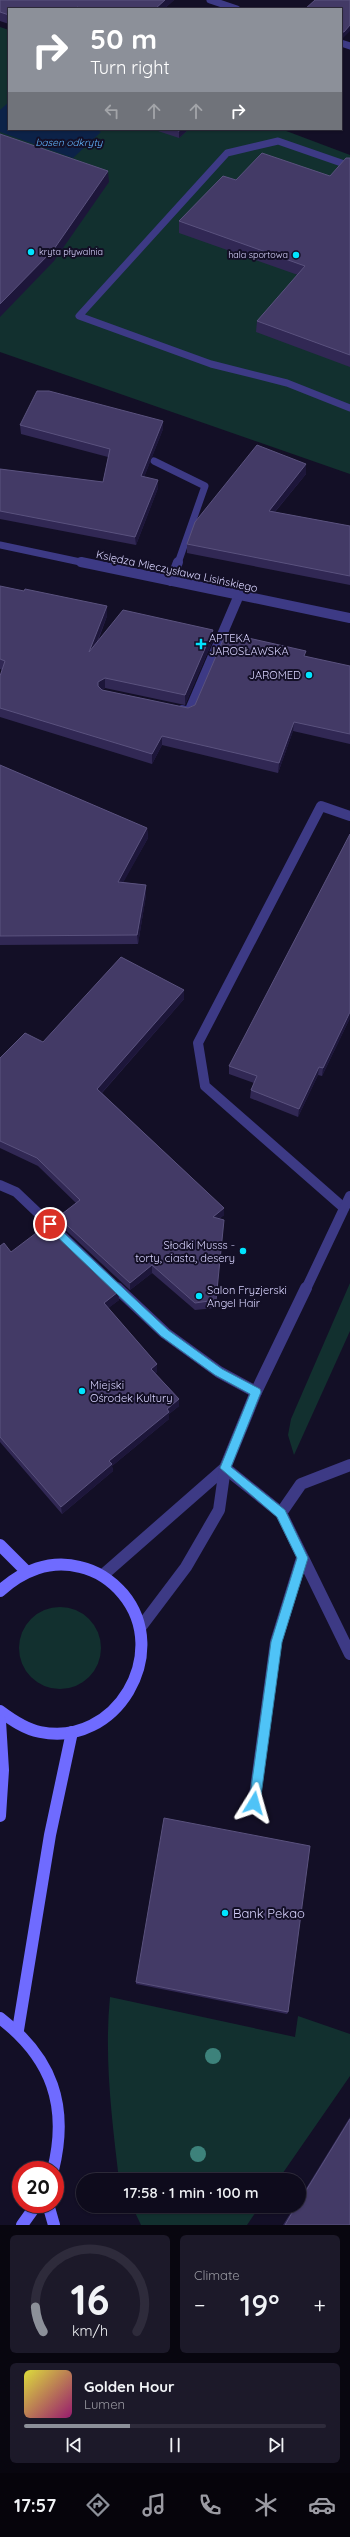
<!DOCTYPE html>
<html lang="en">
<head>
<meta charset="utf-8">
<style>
  :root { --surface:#0e0b1c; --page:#1c1929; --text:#f1f3f6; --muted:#9b9ba3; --line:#2e2b3b; --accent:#8c9099 }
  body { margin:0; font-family:Quicksand,sans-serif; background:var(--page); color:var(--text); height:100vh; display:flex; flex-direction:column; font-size:15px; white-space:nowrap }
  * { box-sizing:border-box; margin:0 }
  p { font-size:13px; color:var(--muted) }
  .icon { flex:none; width:22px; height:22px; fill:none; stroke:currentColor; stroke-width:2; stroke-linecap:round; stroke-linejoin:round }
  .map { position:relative; height:2225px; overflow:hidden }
  .details { display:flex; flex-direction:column; gap:10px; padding:10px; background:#08060f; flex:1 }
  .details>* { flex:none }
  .top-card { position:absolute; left:8px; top:8px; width:334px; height:122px; border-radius:0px; box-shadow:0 1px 3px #0004,0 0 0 1px var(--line); background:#8c9099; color:#fff; overflow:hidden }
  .speed { position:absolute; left:12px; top:2161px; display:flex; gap:8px; font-size:20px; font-weight:700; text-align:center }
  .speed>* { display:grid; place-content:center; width:52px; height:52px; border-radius:50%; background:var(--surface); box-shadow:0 1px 3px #0004,0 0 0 1px var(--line); line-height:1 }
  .speed .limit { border:6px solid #d22; background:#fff; color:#111 }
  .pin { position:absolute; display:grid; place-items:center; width:34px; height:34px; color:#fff; margin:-17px; border:2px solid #fff; border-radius:50%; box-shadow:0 1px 4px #0007 }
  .me { position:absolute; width:44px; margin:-22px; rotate:8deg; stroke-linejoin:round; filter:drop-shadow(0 0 3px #0008) }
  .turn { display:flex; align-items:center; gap:14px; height:84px; padding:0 16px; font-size:18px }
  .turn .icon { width:52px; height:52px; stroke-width:2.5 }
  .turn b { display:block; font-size:28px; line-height:34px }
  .lanes { display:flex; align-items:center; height:38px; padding:0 16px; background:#0003; justify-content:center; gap:20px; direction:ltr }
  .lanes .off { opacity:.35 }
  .big { font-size:30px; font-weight:600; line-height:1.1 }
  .details .card { flex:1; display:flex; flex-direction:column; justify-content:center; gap:6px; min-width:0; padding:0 14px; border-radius:6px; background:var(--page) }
  .details .dial { align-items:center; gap:0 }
  .dial svg { height:104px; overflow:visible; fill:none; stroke:var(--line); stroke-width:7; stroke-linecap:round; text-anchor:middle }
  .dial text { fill:var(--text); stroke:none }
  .song { display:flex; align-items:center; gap:12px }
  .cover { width:48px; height:48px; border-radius:6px; background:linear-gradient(135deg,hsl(60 70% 55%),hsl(320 70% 35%)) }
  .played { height:4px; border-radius:2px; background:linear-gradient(90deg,var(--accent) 35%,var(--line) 35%) }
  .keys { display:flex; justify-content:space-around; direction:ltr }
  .heat { display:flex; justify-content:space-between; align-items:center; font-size:22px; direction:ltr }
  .details .tiles { flex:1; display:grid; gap:10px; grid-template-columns:1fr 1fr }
  .card:last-child { grid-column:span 2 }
  .trip { position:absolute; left:76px; top:2173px; width:230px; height:40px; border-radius:20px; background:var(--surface); box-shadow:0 1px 3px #0004,0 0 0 1px var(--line); font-weight:600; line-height:40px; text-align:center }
  .dock { display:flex; height:64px; justify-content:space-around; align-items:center; background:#06040b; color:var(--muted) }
  .dock .icon { width:28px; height:28px }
  .dock .selected { color:var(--accent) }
  .dock b { font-size:18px; color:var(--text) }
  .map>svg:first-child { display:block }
  .green { fill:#12302f }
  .water { fill:#0c2248 }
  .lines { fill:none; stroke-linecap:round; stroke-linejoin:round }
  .lane-far2 { stroke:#3d3a85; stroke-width:7 }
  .lane-far1 { stroke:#3d3a85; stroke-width:10 }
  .lane { stroke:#3d3a85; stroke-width:12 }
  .street-far2 { stroke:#3d3a85; stroke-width:7 }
  .street-far1 { stroke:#3d3a85; stroke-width:10 }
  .street { stroke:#3d3a85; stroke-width:12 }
  .secondary { stroke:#6f6bff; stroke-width:12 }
  .tree { fill:#3d827b }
  .wall { fill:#312854 }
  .shaded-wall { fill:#1d163a }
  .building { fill:#433a66; stroke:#5a527e }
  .route { fill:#4fc3f7; stroke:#337fa1 }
  .poi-dot { fill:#00e5ff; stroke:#130f26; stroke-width:1.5 }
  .labels { text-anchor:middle; stroke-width:4; stroke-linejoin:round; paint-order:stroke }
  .far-poi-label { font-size:9px; fill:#d9d4ff; stroke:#130f26; text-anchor:start }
  .far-water-label { font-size:10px; font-style:italic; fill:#62b6ff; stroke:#130f26 }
  .street-label { font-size:11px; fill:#d9d4ff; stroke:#130f26 }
  .poi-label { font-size:11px; fill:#d9d4ff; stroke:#130f26; text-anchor:start }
  .near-poi-label { font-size:13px; fill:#d9d4ff; stroke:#130f26; text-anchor:start }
</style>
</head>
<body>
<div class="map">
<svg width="350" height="2225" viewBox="0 0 350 2225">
  <rect width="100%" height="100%" fill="#130f26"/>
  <!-- green -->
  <g class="green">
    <polygon points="0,27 9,30 9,129 281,129 350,155 350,474 0,352"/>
    <polygon points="350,1283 350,1331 294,1455 288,1435 291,1419"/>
    <circle cx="60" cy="1648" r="41"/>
    <path d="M 110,1997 L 295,2037 L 298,2016 L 350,2034 L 350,2076 L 278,2180 L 119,2180 C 112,2119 104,2058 110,1997 Z"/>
    <polygon points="132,2206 260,2206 247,2225 141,2225"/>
  </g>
  <!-- water -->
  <polygon class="water" points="9,102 9,129 94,129 101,132 73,158 0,132 0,110"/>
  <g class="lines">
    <!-- lane-far2 -->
    <g class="lane-far2">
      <polyline points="350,166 278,141 227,153 79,316 211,364 287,383 350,408"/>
      <polyline points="154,461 205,486 178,563"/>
    </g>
    <!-- lane-far1 -->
    <g class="lane-far1">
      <polyline points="171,581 178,562"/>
      <polyline points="182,710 189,712 239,595"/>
    </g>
    <!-- lane -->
    <g class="lane">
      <polyline points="225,1468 281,1513 350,1654"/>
      <polyline points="281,1513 301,1484 350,1465"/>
      <polyline points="254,1803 276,1642 302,1558"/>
    </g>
    <!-- street-far2 -->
    <g class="street-far2">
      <polyline points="210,0 237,9"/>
      <polyline points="341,43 350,46"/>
      <polyline points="0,545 85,563"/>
    </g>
    <!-- street-far1 -->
    <g class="street-far1">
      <polyline points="81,562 350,618"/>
      <polyline points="0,1185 16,1192 118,1289"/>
      <polyline points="344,1208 205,1086 198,1043 321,806 350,816"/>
      <polyline points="306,1289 350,1196"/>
    </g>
    <!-- street -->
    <g class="street">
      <polyline points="117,1288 165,1333 219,1372 256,1392"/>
      <polyline points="103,1575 225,1468"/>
      <polyline points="140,1628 186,1567 219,1510 225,1468 256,1392 306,1288"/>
    </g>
    <!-- secondary -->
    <g class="secondary">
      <polyline points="0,1545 26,1571"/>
      <path d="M 0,1591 C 22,1571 50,1559 80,1567 C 98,1571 111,1580 123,1594 C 172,1653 116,1748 40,1732 C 25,1729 12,1720 0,1711"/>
      <polyline points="0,1721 3,1770 0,1816"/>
      <path d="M 0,2018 C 52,2058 69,2106 53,2170"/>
      <polyline points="18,2030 50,1835 72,1732"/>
      <polyline points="48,2204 54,2225"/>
      <polyline points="22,2225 37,2204"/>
    </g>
  </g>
  <!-- trees -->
  <g class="tree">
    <circle cx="213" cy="2056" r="8"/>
    <circle cx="198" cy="2154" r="8"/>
  </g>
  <!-- wall -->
  <g class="wall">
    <polygon points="0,0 174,0 164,9 9,9 9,24 0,21"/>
    <polygon points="152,129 189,129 179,138"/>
    <polygon points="350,158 350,367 256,332 257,321 298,275 179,233 179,221 236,180 330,176"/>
    <polygon points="163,421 163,429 144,477 158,488 136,545 0,519 0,469 103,482 108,457 21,434 20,425"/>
    <polygon points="306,464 306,474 275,512 350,526 350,585 187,553 187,544"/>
    <polygon points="0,586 107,616 98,641 213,640 185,705 105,688 102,690 188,708 305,657 350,666 350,744 293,731 278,773 162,745 152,764 0,717 0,676 2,670 0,669"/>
    <polygon points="0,765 147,828 148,838 123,882 146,885 146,895 138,944 0,945"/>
    <polygon points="184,990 184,999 102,1093 224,1208 224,1215 219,1219 223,1228 215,1308 195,1310 152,1273 130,1290 59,1224 58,1217 76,1203 38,1166 0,1148 0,1058"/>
    <polygon points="350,1018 322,1076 318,1075 298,1117 250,1098 251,1090 254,1083 229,1074 229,1066"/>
    <polygon points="0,1246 11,1252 118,1292 119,1300 108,1308 157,1364 157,1372 155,1373 179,1399 179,1406 169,1414 169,1419 112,1466 113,1471 62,1514 0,1442"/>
    <polygon points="136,1982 288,2012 287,2014 136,1984"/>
    <polygon points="350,2117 350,2225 283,2225 295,2206 299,2206 299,2200"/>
  </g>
  <!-- shaded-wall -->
  <g class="shaded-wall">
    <polygon points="165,0 174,0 164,9 155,9"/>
    <polygon points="350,25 350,31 343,38 341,39 341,32"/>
    <polygon points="182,129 189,129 179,138 179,131"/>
    <polygon points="108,171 109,182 54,261 0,317 0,304"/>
    <polygon points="163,421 163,429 141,485 141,476"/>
    <polygon points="306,464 306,474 268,520 269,511"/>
    <polygon points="158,480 158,488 136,545 135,537"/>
    <polygon points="107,606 107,616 89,662 89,652"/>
    <polygon points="213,630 213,640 185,705 185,695"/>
    <polygon points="105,678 105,688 98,692 98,682"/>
    <polygon points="294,722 293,731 278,773 279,763"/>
    <polygon points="162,736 162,745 152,764 152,754"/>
    <polygon points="147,828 148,838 118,892 118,882"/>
    <polygon points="146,885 146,895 138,944 137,935"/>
    <polygon points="184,990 184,999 98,1097 97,1089"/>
    <polygon points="350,1012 350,1018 322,1076 323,1068"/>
    <polygon points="319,1067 318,1075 298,1117 299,1109"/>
    <polygon points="224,1208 224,1215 212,1224 213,1217"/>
    <polygon points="224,1220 223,1228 215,1308 216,1300"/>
    <polygon points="152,1265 152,1273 130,1290 130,1283"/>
    <polygon points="118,1292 119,1300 105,1311 104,1303"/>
    <polygon points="157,1364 157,1372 151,1376 151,1369"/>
    <polygon points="179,1399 179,1406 169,1414 169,1419 112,1466 113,1471 62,1514 61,1507 109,1461 167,1409"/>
  </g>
  <!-- building -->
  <g class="building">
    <polygon points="0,0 165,0 155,9 82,9 77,7 75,9 61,9 59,8 57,9 9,9 9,15 0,12"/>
    <polygon points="315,0 350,0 350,25 344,32 341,32 341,9 305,9"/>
    <polygon points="172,129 182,129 179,131"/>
    <polygon points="0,134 108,171 54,249 0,304"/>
    <polygon points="262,153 330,176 346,158 350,158 350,355 257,321 305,266 179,221 223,176 236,180"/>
    <polygon points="37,391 49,391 163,421 141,476 158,480 135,537 0,511 0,469 103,482 110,449 20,425"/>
    <polygon points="257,445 306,464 269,511 350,526 350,576 187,544 195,522"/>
    <polygon points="0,586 24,591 25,589 107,606 89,652 123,610 213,630 185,695 105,678 98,682 98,686 102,690 188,708 195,705 226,633 306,651 304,656 350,666 350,734 294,722 279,763 162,736 152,754 0,708 0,676 5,661 0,659"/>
    <polygon points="0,765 147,828 118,882 146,885 137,935 0,936"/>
    <polygon points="350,834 350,1012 323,1068 319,1067 299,1109 251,1090 257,1076 229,1066"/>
    <polygon points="121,957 184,990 97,1089 224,1208 213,1217 224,1220 216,1300 195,1303 152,1265 130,1283 58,1217 80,1200 37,1158 0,1141 0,1058 25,1033 43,1042"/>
    <polygon points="48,1224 118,1292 104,1303 157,1364 151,1369 179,1399 167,1409 169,1412 109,1461 112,1464 61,1507 0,1437 0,1246 4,1243 11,1252"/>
    <polygon points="164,1818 310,1846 288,2012 136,1982"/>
    <polygon points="350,2119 350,2225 285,2225 296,2206 299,2206 299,2202"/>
  </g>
  <!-- route -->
  <polygon class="route" points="50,1220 168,1330 222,1369 260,1389 261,1392 231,1467 285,1510 308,1558 282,1642 260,1803 254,1808 249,1803 271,1642 297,1558 277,1517 220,1468 250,1394 215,1375 161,1336 47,1227 45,1224"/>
  <!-- markers -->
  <g class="poi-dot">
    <circle cx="31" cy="252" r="4"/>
    <circle cx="296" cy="255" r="4"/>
    <path d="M199 638h4v4h4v4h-4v4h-4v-4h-4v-4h4z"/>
    <circle cx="309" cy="675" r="4"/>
    <circle cx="243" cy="1251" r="4"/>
    <circle cx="199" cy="1296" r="4"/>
    <circle cx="82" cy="1391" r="4"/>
    <circle cx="225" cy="1913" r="4"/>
  </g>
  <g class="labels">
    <!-- far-poi labels -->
    <g class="far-poi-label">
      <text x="39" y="255">kryta pływalnia</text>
      <text x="288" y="258" text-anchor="end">hala sportowa</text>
    </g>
    <!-- far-water labels -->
    <g class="far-water-label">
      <text x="69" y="146">basen odkryty</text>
    </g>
    <!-- street labels -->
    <g class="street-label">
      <text transform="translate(177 571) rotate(12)" y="4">Księdza Mieczysława Lisińskiego</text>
    </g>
    <!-- poi labels -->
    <g class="poi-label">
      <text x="209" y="642">APTEKA<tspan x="209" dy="13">JAROSŁAWSKA</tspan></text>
      <text x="301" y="679" text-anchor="end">JAROMED</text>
      <text x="235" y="1249" text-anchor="end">Słodki Musss -<tspan x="235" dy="13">torty, ciasta, desery</tspan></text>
      <text x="207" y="1294">Salon Fryzjerski<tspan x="207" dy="13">Angel Hair</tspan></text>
      <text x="90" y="1389">Miejski<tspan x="90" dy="13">Ośrodek Kultury</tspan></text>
    </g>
    <!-- near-poi labels -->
    <g class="near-poi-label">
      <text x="233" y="1918">Bank Pekao</text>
    </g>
  </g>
</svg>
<div class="speed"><div class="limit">20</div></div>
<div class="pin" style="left:50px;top:1224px;background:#d93025"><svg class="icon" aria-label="arrive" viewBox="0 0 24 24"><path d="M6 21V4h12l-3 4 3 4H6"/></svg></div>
<svg class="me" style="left:254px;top:1803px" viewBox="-20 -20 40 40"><path d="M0-17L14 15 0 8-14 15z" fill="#4fc3f7" stroke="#fff" stroke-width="4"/></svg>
<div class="trip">17:58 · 1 min · 100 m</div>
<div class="top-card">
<div class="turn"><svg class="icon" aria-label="right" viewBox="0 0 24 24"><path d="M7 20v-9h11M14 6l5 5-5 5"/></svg><div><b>50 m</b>Turn right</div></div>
<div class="lanes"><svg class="icon off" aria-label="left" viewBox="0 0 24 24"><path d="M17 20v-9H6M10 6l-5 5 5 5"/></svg><svg class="icon off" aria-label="ahead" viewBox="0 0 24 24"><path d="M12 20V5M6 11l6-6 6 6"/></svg><svg class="icon off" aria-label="ahead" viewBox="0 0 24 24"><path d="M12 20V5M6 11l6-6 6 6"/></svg><svg class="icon" aria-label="right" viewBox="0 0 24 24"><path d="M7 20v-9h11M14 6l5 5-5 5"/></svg></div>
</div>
</div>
<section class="details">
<div class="tiles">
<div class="card dial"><svg viewBox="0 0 100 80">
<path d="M14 69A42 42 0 1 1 86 69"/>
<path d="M14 69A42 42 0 0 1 8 50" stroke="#8c9099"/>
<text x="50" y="56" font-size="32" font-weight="700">16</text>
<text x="50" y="72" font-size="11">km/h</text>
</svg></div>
<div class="card"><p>Climate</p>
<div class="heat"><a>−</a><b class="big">19°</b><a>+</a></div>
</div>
<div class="card">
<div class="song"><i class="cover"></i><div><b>Golden Hour</b><p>Lumen</p></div></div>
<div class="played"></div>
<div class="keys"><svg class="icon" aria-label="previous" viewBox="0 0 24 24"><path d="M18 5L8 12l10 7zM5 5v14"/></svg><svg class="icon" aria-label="pause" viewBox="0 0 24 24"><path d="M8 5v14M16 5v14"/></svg><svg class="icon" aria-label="next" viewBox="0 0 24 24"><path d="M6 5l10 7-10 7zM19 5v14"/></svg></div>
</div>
</div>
</section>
<nav class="dock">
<b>17:57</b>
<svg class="icon selected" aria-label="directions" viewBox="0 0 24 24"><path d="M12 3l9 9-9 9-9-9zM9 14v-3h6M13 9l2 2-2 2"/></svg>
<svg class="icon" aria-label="music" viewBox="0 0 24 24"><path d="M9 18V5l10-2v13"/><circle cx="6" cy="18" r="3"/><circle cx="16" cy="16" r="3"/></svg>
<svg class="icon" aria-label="phone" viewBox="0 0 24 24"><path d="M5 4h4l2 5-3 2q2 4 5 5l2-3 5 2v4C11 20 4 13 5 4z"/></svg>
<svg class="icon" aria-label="climate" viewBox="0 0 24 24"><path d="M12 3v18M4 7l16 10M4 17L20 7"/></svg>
<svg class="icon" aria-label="car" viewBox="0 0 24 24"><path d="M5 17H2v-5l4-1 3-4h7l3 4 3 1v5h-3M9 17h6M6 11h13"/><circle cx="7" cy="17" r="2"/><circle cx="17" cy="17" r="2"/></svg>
</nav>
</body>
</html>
